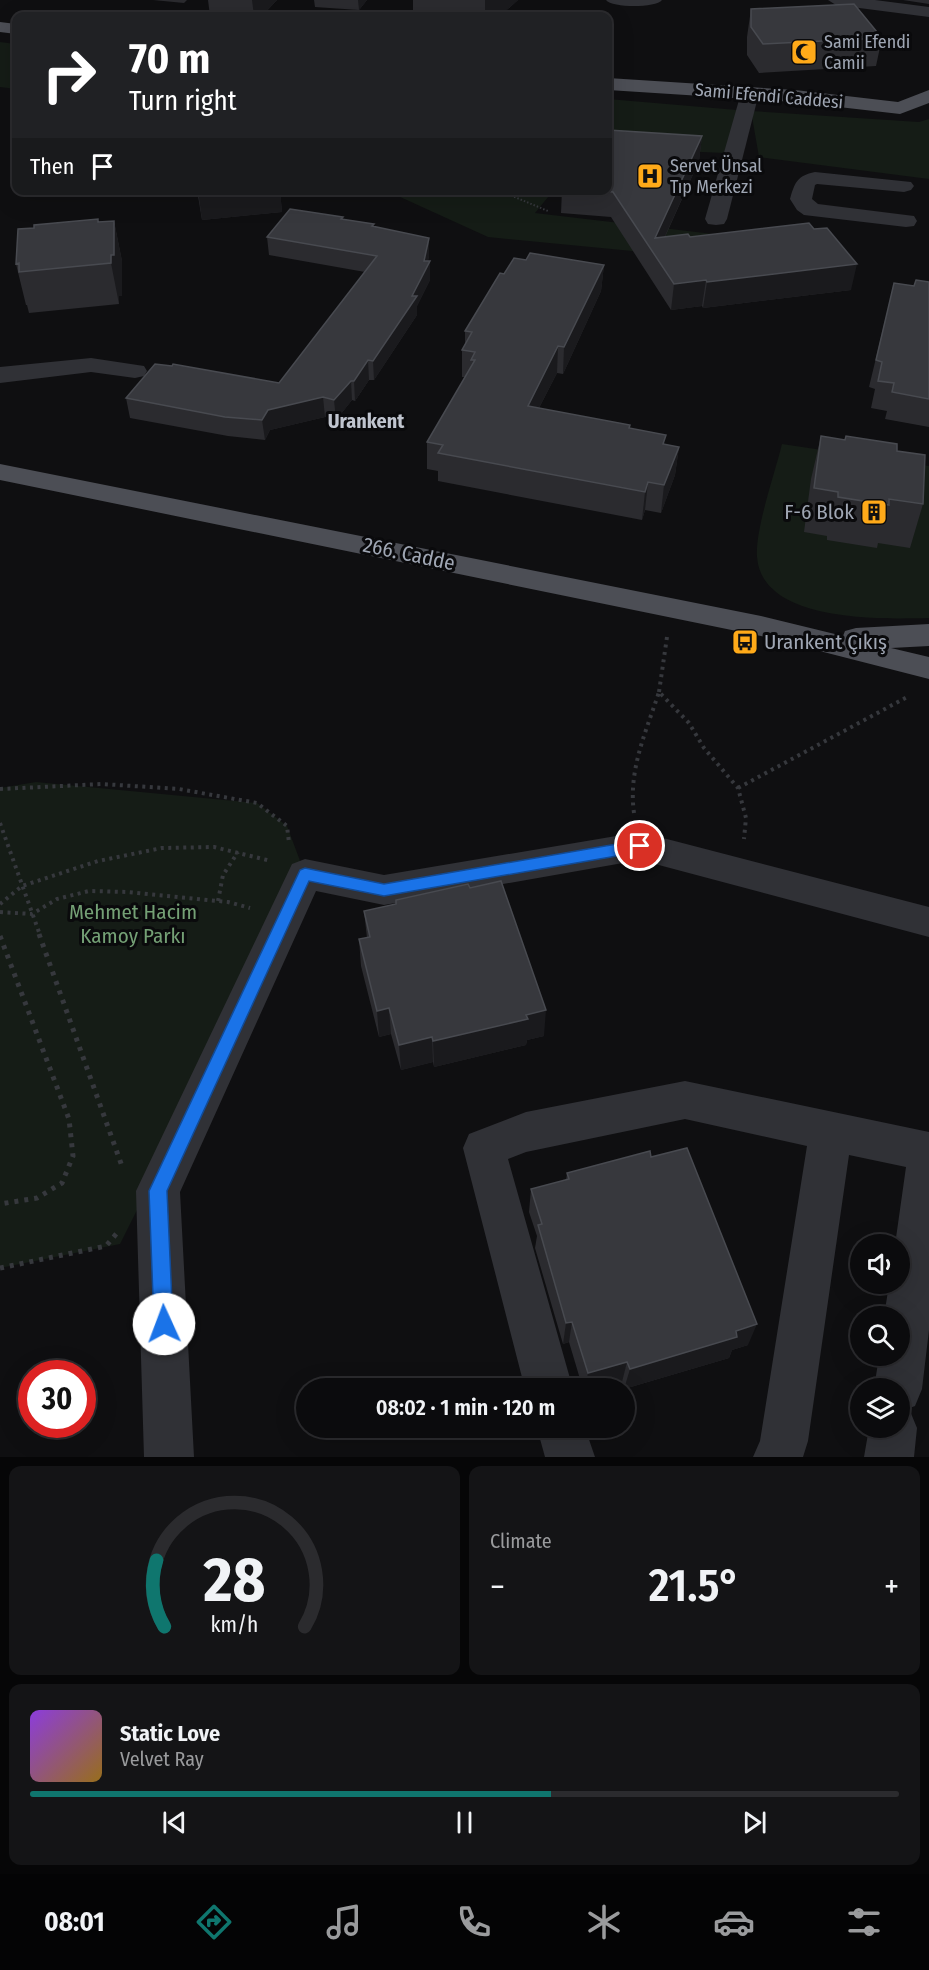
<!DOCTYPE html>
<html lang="en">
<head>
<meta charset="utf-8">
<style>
  :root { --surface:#0b0b0d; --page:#141416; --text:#f1f3f6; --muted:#9a9b9d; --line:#2b2b2e; --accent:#0f766e }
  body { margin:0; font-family:"Fira Sans Condensed",sans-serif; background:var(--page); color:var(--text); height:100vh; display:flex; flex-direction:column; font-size:22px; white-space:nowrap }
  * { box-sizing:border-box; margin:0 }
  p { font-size:20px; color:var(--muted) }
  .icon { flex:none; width:33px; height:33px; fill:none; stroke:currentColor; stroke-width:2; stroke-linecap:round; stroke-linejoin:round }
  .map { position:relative; height:1457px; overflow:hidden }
  .sheet { display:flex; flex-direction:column; gap:9px; padding:9px; background:#060607; flex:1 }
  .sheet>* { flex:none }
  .hud { position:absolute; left:12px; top:12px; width:600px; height:183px; border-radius:12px; box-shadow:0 6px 24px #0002,0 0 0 2px var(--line); background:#202124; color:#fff; overflow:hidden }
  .controls { position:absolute; left:850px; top:1234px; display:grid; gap:12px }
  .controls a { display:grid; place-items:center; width:60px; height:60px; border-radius:50%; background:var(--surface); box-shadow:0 6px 24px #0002,0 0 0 2px var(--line); font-size:30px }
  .speed { position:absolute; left:18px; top:1360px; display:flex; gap:12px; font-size:30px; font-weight:700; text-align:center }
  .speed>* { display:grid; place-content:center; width:78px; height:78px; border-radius:50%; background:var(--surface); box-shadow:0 6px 24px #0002,0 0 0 2px var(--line); line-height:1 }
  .speed .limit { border:9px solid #d22; background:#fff; color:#111 }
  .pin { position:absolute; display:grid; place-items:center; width:51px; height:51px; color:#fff; margin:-26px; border:3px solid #fff; border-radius:50%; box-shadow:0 2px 6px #0007 }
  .me { position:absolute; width:66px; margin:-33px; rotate:358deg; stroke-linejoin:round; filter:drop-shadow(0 0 4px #0008) }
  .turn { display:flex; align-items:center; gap:21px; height:126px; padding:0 18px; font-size:27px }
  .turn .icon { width:78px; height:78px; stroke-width:2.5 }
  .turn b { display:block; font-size:42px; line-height:51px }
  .then { display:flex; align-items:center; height:57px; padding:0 18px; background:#0003; gap:12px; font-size:22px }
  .big { font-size:45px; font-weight:600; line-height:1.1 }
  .sheet .widget { flex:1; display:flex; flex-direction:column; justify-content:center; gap:9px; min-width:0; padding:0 21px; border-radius:12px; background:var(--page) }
  .sheet .dial { align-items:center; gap:0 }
  .dial svg { height:156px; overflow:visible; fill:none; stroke:var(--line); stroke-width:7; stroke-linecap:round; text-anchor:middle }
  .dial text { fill:var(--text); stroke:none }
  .song { display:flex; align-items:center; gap:18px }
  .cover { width:72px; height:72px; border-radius:9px; background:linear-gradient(135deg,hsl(270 70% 55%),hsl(40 70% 35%)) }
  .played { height:6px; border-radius:3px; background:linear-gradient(90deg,var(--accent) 60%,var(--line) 60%) }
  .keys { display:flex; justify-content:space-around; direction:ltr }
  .heat { display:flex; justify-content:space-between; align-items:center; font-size:33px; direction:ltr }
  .sheet .tiles { flex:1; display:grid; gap:9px; grid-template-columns:1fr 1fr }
  .widget:last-child { grid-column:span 2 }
  .trip { position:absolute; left:296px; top:1378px; width:339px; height:60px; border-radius:30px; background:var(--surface); box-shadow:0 6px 24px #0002,0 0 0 2px var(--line); font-weight:600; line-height:60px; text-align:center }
  .tabs { display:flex; height:96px; justify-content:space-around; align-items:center; background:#040405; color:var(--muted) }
  .tabs .icon { width:42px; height:42px }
  .tabs .active { color:var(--accent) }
  .tabs b { font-size:27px; color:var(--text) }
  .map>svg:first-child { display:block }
  .green { fill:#151c16 }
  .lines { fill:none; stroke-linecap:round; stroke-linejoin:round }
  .path-far2 { stroke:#36383d; stroke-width:2; stroke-dasharray:1.5 2; stroke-linecap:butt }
  .path-far1 { stroke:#36383d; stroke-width:4; stroke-dasharray:3 4.5; stroke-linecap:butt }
  .path { stroke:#36383d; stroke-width:5; stroke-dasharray:4 6; stroke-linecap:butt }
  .minor { fill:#303136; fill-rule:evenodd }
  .major { fill:#4c4e55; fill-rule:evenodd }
  .wall { fill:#2b2b2f }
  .shaded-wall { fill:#1a1a1d }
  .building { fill:#37383d; stroke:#484a50; stroke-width:1.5 }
  .route { fill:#1a73e8; stroke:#114b97; stroke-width:1.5 }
  .labels { text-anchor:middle; stroke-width:6; stroke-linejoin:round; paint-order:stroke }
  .far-poi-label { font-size:18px; fill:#9fa6b3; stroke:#0a0a0c; text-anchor:start }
  .far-street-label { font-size:18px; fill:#9fa6b3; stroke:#0a0a0c }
  .far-quarter-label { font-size:20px; font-weight:bold; fill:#c0c5cf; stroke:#0a0a0c }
  .poi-label { font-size:21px; fill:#9fa6b3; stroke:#0a0a0c; text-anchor:end }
  .street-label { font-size:21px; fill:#9fa6b3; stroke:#0a0a0c }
  .park-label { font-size:21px; fill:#74a075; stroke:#0a0a0c }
</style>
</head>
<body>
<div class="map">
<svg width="929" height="1457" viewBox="0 0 929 1457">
  <rect width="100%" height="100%" fill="#0f0f11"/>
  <!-- green -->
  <g class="green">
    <polygon points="0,42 16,44 16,89 0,87"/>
    <polygon points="608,99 737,110 725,153 608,148"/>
    <polygon points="751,111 919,122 929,119 929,179 759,157"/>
    <polygon points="387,191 553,191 535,213 772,241 684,256 488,237"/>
    <path d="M 782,444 L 929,466 L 929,618 C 882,619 762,623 757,557 C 755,529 775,473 782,444 Z"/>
    <polygon points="36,782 257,803 287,826 305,874 120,1244 0,1268 0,788"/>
  </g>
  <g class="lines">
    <!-- path-far2 -->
    <polyline class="path-far2" points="498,190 548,211"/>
    <!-- path-far1 -->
    <g class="path-far1">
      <polyline points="659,692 667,637"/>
      <polyline points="738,788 909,696"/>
      <polyline points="0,789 102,784 179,789 257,803 287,826 289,843"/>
      <path d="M 634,813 C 628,770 646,732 659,692 L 689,723 L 704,748 L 738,788 L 746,818 L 744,839"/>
      <polyline points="0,823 40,935"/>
      <polyline points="218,901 223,875 238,852"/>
      <polyline points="0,904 22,886 98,861 162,848 214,847 271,861"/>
      <polyline points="0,912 32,914 57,899 89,891 128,892 228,902 250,908"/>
    </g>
    <!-- path -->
    <g class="path">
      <polyline points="39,934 123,1169"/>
      <polyline points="0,936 69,1119 73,1156 62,1183 37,1198 0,1204"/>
      <polyline points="0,1268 106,1246 117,1233"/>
    </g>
    <!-- minor -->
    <g class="minor">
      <path d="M 606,0 L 662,0 C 656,8 612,8 606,0 Z"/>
      <polygon points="828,0 875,0 929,7 929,17 836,5"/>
      <polygon points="750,87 757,89 759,93 727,219 724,224 716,225 708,224 705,219 741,93 743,89"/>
      <path d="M 815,172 L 911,182 L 914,186 L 911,190 L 904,192 L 817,184 L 815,185 L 812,199 L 818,204 L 914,216 L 917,221 L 914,226 L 906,227 L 804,215 L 797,210 L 790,199 C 795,182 797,176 815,172 Z"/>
      <polygon points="91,358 144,366 147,371 144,376 135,378 91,372 0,383 0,367"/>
      <polygon points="640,832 929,907 929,937 640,860 384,905 316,891 180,1192 194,1457 144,1457 136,1191 292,864 305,859 384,875"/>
      <polygon points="685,1081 929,1132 929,1330 922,1389 915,1406 907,1409 910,1411 917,1428 914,1457 864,1457 869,1428 900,1428 900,1389 874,1389 879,1356 900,1356 900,1317 884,1317 889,1284 900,1284 900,1245 895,1245 906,1167 849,1155 808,1441 803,1457 753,1457 760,1441 807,1146 685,1119 526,1152 508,1159 573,1389 525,1389 463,1148 469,1134 526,1112"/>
      <polygon points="537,1428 585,1428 595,1457 545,1457"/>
    </g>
    <!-- major -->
    <g class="major">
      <polygon points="0,22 16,24 16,34 0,32"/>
      <polygon points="608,78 795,90 898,102 929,90 929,103 900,114 795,102 608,90"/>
      <polygon points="0,464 761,616 843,636 845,631 856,628 929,624 929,646 891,648 929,657 929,679 761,636 0,480"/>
    </g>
  </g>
  <!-- wall -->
  <g class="wall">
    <polygon points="153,0 187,0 184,3"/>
    <polygon points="208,0 277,0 262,16 210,16"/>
    <polygon points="314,0 367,0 359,10 315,7"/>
    <polygon points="413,0 518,0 500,16 413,16"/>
    <polygon points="903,0 929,0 929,4"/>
    <polygon points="751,9 882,38 876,66 759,73 747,55 747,37"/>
    <polygon points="702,136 699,161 665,237 690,237 851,290 703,308 702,306 671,310 611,217 561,213 562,190 608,190"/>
    <polygon points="197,190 280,190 282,212 202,220"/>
    <polygon points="343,219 374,224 374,227 429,256 428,261 430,261 430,280 417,306 417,315 374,380 369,380 355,401 352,400 336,420 325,417 270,430 265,440 228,436 130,418 126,398 279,383 365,272 269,255 267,237"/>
    <polygon points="114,221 122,261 122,296 119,296 119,304 29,313 27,305 26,305 16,264 99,222"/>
    <polygon points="526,260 604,265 601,291 563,374 557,373 539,408 630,428 665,444 679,447 675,475 661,513 645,510 642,520 438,481 438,471 427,469 427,442 465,377 462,377 462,350 465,344 465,331 504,274"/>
    <polygon points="929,282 929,427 885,419 887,411 871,408 875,389 869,387 894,283 914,286"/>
    <polygon points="821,436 845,440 846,436 923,504 910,548 878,543 877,548 827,540 827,536 804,532 811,479"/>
    <polygon points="364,911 544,1036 527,1040 526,1045 434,1067 433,1062 401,1070 391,1034 379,1037 361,966 359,939 367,938"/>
    <polygon points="651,1157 748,1345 732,1350 729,1358 624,1389 622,1382 598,1389 583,1389 569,1342 563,1344 535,1248 537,1236 529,1212 531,1189 566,1180 567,1173"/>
  </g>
  <!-- shaded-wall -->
  <g class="shaded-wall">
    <polygon points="252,0 277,0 262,16 254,16"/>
    <polygon points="358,0 367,0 359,10"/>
    <polygon points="485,0 518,0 500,16 485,16"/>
    <polygon points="702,136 699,161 656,256 655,238"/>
    <polygon points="198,190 280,190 282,212 202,220"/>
    <polygon points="114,221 122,261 122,296 119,296 119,304 111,263"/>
    <polygon points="429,238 429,256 427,265 430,261 430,280 417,306 417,315 374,380 373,361 412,296 424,261"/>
    <polygon points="857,264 851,290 703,308 707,282"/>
    <polygon points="604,265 601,291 563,374 564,347"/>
    <polygon points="706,280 702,306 671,310 674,284"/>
    <polygon points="558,346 557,373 526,433 528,406"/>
    <polygon points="368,360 369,380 355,401 354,381"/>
    <polygon points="351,381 352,400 336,420 334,400"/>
    <polygon points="323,397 325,417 270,430 265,440 262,420 268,410"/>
    <polygon points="679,447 675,475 661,513 664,485"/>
    <polygon points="648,482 645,510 642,520 645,492"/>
    <polygon points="389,1008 391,1034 379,1037 377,1011"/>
    <polygon points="546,1010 544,1036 527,1040 526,1045 434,1067 433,1041 526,1015"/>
    <polygon points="432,1037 433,1062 401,1070 399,1045"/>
    <polygon points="572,1322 569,1342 563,1344 566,1323"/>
    <polygon points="757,1324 748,1345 732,1350 729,1358 624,1389 630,1369 736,1331"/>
    <polygon points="627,1362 622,1382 598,1389 585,1389 588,1373"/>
  </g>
  <!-- building -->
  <g class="building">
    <polygon points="854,4 882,38 763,44 751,27 751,9"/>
    <polygon points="608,130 702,136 655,238 688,234 690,237 809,223 814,229 827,228 857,264 707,282 706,280 674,284 613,192 597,190 608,190"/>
    <polygon points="290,209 343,217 341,219 374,224 372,226 429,238 424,261 430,261 412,296 417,296 373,361 368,360 354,381 351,381 334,400 323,397 268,410 262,420 225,417 126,398 155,364 172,366 173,364 279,383 377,256 267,237"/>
    <polygon points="98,219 98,222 114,221 114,255 111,255 111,263 19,272 19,263 16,264 18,229 34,228 34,225"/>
    <polygon points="530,253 604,265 564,347 558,346 528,406 630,425 629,428 666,435 663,444 679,447 664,485 648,482 645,492 438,453 443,445 427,442 475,360 471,360 475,352 462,350 472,332 465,331 500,273 504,274 514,258 526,260"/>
    <polygon points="916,280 929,282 929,399 892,392 894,383 878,381 882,362 876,360 894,283 914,286"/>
    <polygon points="821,436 845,440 846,436 897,444 897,451 925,455 923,504 889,499 889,505 838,497 838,492 814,488"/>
    <polygon points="501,881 546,1010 526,1015 528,1019 433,1041 432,1037 399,1045 389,1008 377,1011 359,939 370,937 364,911 396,904 396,900 468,884 470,888"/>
    <polygon points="687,1148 757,1324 736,1331 737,1337 630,1369 627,1362 588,1373 572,1322 566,1323 538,1225 542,1224 531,1189 569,1179 567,1173 650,1151 651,1157"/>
  </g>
  <!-- route -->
  <polygon class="route" points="640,840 646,842 648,846 646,850 640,852 384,896 309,881 167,1191 173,1324 170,1331 164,1333 157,1331 154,1324 149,1191 300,870 305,868 384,884"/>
  <!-- icons -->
  <defs>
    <symbol id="mosque-square" viewBox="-11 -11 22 22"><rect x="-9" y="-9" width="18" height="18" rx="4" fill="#ffaa19" stroke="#0a0a0c"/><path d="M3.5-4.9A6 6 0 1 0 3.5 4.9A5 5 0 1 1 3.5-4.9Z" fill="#111"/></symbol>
    <symbol id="hospital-square" viewBox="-11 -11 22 22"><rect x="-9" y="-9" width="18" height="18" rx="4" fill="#ffaa19" stroke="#0a0a0c"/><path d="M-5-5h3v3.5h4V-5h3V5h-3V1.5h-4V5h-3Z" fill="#111"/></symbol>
    <symbol id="building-square" viewBox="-11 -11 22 22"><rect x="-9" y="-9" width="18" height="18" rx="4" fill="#ffaa19" stroke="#0a0a0c"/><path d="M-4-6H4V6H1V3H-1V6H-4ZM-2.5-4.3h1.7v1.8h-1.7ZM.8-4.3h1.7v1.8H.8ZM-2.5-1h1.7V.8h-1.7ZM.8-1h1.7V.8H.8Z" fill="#111"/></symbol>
    <symbol id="bus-square" viewBox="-11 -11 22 22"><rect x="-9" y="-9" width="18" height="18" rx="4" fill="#ffaa19" stroke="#0a0a0c"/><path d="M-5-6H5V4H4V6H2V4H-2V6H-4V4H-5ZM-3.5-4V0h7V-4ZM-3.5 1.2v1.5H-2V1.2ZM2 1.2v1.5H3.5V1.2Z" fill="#111"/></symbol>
  </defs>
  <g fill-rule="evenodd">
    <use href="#mosque-square" x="789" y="37" width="30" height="30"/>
    <use href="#hospital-square" x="635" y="161" width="30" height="30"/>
    <use href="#building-square" x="859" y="497" width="30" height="30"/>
    <use href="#bus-square" x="730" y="627" width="30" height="30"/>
  </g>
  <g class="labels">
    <!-- far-poi labels -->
    <g class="far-poi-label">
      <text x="824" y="48">Sami Efendi<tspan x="824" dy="21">Camii</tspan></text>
      <text x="670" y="172">Servet Ünsal<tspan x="670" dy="21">Tıp Merkezi</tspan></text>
    </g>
    <!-- far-street labels -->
    <g class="far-street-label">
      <text transform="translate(769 96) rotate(5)" y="6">Sami Efendi Caddesi</text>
    </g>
    <!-- far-quarter labels -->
    <g class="far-quarter-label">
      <text x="366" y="428">Urankent</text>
    </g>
    <!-- poi labels -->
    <g class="poi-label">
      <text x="854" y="519">F-6 Blok</text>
      <text x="764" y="649" text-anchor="start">Urankent Çıkış</text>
    </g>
    <!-- street labels -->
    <g class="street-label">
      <text transform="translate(409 554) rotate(12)" y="7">266. Cadde</text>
    </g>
    <!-- park labels -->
    <g class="park-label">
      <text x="133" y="919">Mehmet Hacim<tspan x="133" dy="24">Kamoy Parkı</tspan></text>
    </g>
  </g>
</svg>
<div class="controls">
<a><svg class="icon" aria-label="sound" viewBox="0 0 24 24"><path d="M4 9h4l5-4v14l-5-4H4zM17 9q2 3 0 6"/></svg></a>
<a><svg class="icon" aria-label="search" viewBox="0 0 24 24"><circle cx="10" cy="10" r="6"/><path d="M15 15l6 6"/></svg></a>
<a><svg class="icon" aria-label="layers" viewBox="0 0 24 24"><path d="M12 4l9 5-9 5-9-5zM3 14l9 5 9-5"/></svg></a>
</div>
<div class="speed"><div class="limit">30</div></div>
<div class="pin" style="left:640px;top:846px;background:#d93025"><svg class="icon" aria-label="arrive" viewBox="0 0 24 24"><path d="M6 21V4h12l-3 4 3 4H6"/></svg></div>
<svg class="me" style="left:164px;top:1324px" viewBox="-20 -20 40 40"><circle r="19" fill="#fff"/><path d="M0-13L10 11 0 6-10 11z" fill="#1a73e8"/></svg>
<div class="trip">08:02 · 1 min · 120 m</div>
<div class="hud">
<div class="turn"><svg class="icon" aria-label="right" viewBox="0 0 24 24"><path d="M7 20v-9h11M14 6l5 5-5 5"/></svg><div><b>70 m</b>Turn right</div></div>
<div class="then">Then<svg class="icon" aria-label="arrive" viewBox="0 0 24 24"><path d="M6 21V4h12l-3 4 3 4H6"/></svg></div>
</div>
</div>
<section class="sheet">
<div class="tiles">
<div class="widget dial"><svg viewBox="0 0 100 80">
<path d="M14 69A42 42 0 1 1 86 69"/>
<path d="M14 69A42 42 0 0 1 10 35" stroke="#0f766e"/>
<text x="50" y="56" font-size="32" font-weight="700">28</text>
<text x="50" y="72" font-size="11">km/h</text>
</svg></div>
<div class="widget"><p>Climate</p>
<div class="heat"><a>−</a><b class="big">21.5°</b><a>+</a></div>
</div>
<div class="widget">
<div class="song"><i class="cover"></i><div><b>Static Love</b><p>Velvet Ray</p></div></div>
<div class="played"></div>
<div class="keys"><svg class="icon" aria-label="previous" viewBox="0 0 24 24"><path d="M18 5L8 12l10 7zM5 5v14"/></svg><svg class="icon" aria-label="pause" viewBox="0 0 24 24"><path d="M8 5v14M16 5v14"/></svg><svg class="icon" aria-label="next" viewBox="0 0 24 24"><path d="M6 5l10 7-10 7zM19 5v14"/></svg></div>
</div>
</div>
</section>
<nav class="tabs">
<b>08:01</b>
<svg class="icon active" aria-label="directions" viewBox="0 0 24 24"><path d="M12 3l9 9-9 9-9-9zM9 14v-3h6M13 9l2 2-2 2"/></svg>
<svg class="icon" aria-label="music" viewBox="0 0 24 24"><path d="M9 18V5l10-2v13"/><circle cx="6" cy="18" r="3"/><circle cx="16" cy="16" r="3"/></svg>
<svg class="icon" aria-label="phone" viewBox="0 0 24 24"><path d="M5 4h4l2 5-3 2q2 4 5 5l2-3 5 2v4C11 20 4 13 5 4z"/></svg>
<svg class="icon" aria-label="climate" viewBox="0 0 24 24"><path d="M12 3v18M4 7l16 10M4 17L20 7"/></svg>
<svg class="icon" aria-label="car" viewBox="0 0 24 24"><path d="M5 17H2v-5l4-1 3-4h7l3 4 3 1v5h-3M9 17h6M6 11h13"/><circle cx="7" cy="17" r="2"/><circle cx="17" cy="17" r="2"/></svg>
<svg class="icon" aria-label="filters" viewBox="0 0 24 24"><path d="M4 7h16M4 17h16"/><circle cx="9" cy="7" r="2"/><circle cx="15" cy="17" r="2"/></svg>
</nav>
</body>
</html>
